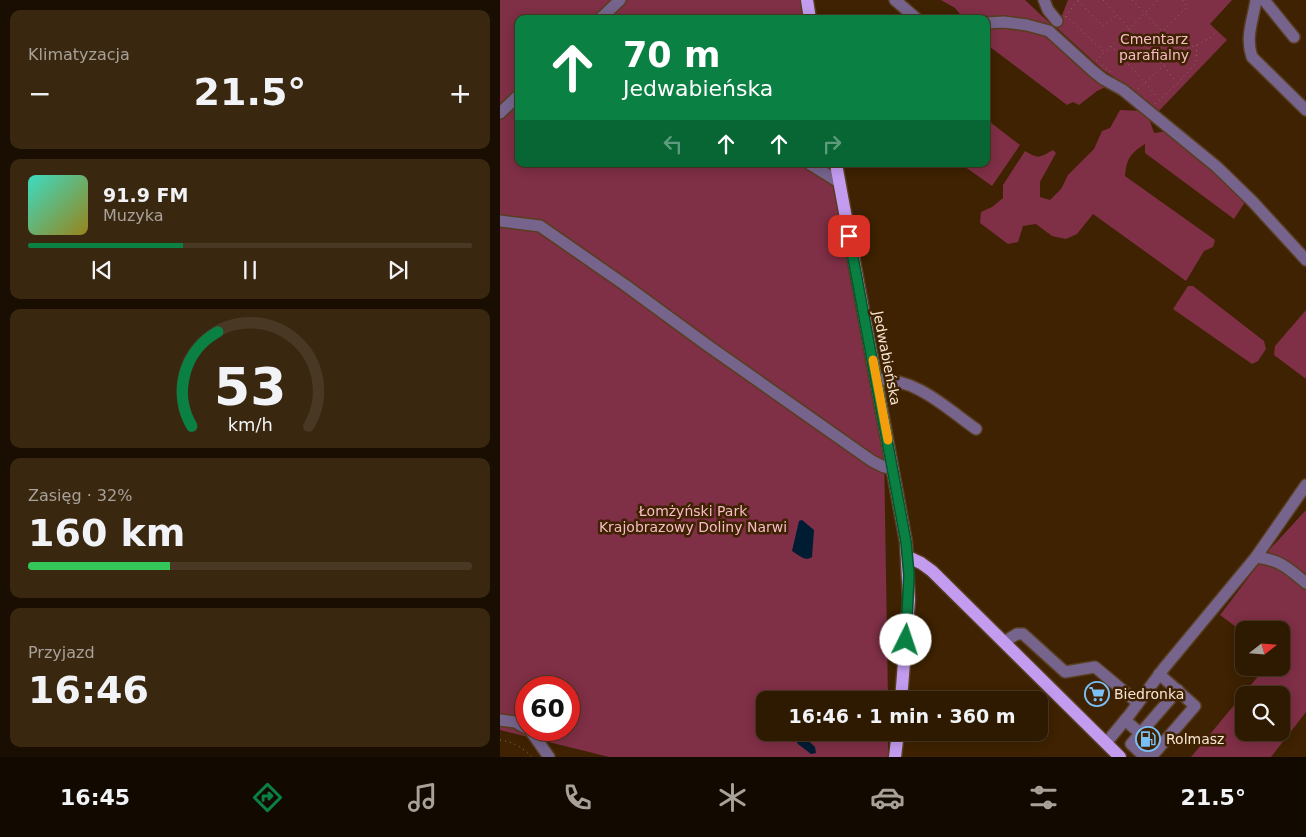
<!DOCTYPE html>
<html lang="pl">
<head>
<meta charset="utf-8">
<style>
  :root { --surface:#2e1a01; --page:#3a2710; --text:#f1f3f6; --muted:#a7a199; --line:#493823; --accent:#0b8043 }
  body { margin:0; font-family:"DejaVu Sans",sans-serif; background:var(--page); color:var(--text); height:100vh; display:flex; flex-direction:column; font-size:19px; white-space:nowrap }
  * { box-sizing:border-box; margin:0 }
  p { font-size:16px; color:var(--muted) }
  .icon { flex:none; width:28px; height:28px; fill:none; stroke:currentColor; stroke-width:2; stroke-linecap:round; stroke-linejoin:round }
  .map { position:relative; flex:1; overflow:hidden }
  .sheet { display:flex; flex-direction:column; gap:10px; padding:10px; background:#190e01; width:500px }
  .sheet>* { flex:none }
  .banner { position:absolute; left:15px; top:15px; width:475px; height:152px; border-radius:10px; box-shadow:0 2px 12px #0003,0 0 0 1px var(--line); background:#0b8043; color:#fff; overflow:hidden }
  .needle { width:32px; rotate:73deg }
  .fabs { position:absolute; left:735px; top:621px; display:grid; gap:10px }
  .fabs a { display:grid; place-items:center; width:55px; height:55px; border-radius:10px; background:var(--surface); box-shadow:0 2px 12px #0003,0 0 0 1px var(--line); font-size:25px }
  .speed { position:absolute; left:15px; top:676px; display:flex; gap:10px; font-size:25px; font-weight:700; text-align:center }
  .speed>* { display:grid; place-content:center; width:65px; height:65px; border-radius:50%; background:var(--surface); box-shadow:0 2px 12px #0003,0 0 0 1px var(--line); line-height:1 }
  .speed .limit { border:8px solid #d22; background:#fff; color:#111 }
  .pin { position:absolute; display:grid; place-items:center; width:42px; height:42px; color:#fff; margin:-21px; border-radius:10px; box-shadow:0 2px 8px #0006 }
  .me { position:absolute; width:55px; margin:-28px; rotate:4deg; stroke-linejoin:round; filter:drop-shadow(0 0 4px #0008) }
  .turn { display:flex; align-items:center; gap:18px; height:105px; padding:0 25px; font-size:22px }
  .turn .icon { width:65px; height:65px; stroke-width:2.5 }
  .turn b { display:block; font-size:35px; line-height:42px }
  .lanes { display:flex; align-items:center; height:48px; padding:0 25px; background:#0003; justify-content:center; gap:25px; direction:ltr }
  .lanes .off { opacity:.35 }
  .big { font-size:38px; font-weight:800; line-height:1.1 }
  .sheet .widget { flex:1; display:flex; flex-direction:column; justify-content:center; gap:8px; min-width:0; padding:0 18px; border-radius:10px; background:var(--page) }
  .sheet .dial { align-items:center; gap:0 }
  .dial svg { height:130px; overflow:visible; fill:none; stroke:var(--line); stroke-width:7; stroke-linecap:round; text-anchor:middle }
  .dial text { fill:var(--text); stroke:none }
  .song { display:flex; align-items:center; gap:15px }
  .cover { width:60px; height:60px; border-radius:8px; background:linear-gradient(135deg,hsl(170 70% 55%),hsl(50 70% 35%)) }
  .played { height:5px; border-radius:2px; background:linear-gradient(90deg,var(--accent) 35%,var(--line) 35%) }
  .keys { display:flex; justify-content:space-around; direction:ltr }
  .heat { display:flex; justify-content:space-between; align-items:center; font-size:28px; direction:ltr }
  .charge { height:8px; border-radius:4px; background:linear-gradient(90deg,#34c759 32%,var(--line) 0) }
  .trip { position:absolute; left:256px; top:691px; width:292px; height:50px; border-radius:10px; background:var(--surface); box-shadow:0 2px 12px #0003,0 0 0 1px var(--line); font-weight:800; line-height:50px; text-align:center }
  .menu { display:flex; height:80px; justify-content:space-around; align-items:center; background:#120a00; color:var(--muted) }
  .menu .icon { width:35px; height:35px }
  .menu .active { color:var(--accent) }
  .menu b { font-size:22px; color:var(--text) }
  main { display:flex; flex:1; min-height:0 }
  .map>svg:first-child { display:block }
  .green { fill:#7f2f46; fill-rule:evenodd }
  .water { fill:#001c33 }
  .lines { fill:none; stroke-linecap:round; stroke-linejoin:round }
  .minor-casing { stroke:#583d1f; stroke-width:14 }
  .major-casing { stroke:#583d1f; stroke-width:15 }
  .path { stroke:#8a7257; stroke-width:1; stroke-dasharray:1 4; stroke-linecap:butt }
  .minor { stroke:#76648c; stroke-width:11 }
  .major { stroke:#c39cf0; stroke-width:12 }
  .route-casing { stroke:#07532c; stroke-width:12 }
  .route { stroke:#0b8043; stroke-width:9 }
  .slow { stroke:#f59e0b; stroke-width:9 }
  .labels { text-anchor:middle; stroke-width:5; stroke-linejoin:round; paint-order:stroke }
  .park-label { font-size:14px; fill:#f7bcc8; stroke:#3e2201 }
  .street-label { font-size:14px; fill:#f9e6d5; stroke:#3e2201 }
  .poi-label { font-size:14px; fill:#f9e6d5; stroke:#3e2201; text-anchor:start }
</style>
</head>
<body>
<main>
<section class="sheet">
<div class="widget"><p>Klimatyzacja</p>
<div class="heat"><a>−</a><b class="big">21.5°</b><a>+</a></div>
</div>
<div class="widget">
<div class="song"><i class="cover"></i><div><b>91.9 FM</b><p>Muzyka</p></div></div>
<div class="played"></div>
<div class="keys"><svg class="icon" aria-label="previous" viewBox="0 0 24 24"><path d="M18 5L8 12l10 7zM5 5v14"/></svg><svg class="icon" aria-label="pause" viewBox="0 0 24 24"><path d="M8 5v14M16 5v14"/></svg><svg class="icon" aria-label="next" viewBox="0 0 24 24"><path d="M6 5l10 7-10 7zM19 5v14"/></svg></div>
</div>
<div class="widget dial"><svg viewBox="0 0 100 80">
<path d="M14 69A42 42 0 1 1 86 69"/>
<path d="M14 69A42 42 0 0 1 30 11" stroke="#0b8043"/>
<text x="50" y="56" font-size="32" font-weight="700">53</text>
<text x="50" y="72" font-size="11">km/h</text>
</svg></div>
<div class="widget"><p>Zasięg · 32%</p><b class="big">160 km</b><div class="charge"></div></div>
<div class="widget"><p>Przyjazd</p><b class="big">16:46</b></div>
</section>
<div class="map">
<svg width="806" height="757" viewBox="0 0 806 757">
  <rect width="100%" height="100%" fill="#3e2201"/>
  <!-- green -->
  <g class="green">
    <path d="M 0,0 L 309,0 L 311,19 L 19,19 L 19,164 L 333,164 L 384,449 L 388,700 L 265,700 L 265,732 L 388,733 L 388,757 L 109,757 L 0,730 ZM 26,688 L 69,688 L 69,730 L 26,730 Z"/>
    <polygon points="441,0 525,0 600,70 608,86 597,91 579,105 573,102 567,105 486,44 486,19 464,19 455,8"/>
    <polygon points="568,0 732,0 710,24 727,40 656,114 619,80 603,70 557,28"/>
    <path d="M 620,110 L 643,111 L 649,118 L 654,133 L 668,131 L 747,199 L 734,219 L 645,153 L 645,144 C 630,154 627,158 625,176 L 715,240 L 713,247 L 704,251 L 686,281 L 593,214 L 577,234 L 566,239 L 552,236 L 536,224 L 523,226 L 518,242 L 508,244 L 480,223 L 481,212 L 492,207 L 503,198 L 503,185 L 525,151 C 539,159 539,158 553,150 L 556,153 L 540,182 L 540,197 L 550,200 L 561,189 L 568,175 L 594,149 L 602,131 L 610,128 Z"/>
    <polygon points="486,119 520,145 492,186 461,164 486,164"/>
    <polygon points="688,286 693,286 764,341 766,349 758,361 752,364 673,309"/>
    <polygon points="806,310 806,379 774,355 775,346"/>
    <path d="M 806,510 L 806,712 L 771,757 L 691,757 L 765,668 L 781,668 L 781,630 L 744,630 L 744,633 L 720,615 L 770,549 ZM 744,695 L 781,695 L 781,732 L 744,732 Z"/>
  </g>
  <!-- water -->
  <g class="water">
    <path d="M 302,520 L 314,530 L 312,557 C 305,562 299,555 292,551 L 299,521 Z"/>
    <polygon points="296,733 300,733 315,747 316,753 311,754 298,744 295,738"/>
  </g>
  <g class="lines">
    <defs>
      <g id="minor">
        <polyline points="395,0 417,19"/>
        <polyline points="544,0 548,10 557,21"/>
        <path d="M 756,0 C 753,20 745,37 752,57 L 806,110"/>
        <polyline points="764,0 794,37"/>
        <polyline points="100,19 120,0"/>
        <polyline points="486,23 504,22 527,25 549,31 593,71 603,79 623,90 717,167 753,202 806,260"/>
        <polyline points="0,113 19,95"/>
        <polyline points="310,164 339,182"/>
        <polyline points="0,221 40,226 125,285 207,345 372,461 384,467 393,469"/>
        <path d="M 376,379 C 416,378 445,407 476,429"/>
        <path d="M 756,557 C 780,560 788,568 806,583"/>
        <polyline points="504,642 517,634 523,634 565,672 595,667 638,703"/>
        <polyline points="0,720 15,722 26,728"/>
        <polyline points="625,720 658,749"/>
        <polyline points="30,730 49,757"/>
        <polyline points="606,743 630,714 664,668 756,557 806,485"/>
        <polyline points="645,757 631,744 678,690"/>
        <polyline points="651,757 695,706 659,674"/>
      </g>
      <g id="major">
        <polyline points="307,0 310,19"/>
        <polyline points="336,164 406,542 409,600 401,700"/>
        <polyline points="408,557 421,563 432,571 620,757"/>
        <polyline points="395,757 398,732"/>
      </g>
    </defs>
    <!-- minor casing -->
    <use href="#minor" class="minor-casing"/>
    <!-- major casing -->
    <use href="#major" class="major-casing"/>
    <!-- path -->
    <g class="path">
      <polyline points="603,0 663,65 674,79"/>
      <polyline points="632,0 680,50"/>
      <polyline points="578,1 603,26 617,15"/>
      <polyline points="566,16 603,51"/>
      <polyline points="565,17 578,0"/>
      <polyline points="664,30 687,7 683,0"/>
      <polyline points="611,46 645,82 658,98"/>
      <polyline points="596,61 658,0"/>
      <polyline points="602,65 611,72"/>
      <polyline points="638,89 681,50 697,45 710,38 717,31"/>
      <polyline points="655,104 678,83 696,63 697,45"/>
      <path d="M 0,740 C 13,742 22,747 32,757"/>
    </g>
    <!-- minor -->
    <use href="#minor" class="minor"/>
    <!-- major -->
    <use href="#major" class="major"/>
  </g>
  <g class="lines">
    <defs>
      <polyline id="route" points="349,236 406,542 409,575 406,640"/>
    </defs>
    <!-- route casing -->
    <use href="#route" class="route-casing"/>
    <!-- route -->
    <use href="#route" class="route"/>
    <!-- slow -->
    <polyline class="slow" points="373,360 388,440"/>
  </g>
  <!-- icons -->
  <defs>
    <symbol id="supermarket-ring" viewBox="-11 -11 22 22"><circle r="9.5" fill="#3e2201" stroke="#7abff8" stroke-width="1.5"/><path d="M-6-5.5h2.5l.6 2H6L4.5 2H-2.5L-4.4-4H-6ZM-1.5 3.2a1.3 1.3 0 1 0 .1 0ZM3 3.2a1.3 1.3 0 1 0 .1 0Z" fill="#7abff8"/></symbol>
    <symbol id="fuel-ring" viewBox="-11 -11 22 22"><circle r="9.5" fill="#3e2201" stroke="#7abff8" stroke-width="1.5"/><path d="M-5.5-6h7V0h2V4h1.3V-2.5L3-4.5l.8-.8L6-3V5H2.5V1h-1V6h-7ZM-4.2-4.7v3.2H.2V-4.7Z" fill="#7abff8"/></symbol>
  </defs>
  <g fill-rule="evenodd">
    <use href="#supermarket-ring" x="583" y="680" width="28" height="28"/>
    <use href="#fuel-ring" x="634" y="725" width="28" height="28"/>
  </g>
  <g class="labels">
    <!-- park labels -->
    <g class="park-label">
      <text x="654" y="44">Cmentarz<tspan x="654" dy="16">parafialny</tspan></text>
      <text x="193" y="516">Łomżyński Park<tspan x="193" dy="16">Krajobrazowy Doliny Narwi</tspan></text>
    </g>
    <!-- street labels -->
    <g class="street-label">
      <text transform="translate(387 358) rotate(79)" y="5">Jedwabieńska</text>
    </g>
    <!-- poi labels -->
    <g class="poi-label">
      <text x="614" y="699">Biedronka</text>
      <text x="666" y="744">Rolmasz</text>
    </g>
  </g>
</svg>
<div class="fabs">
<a><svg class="needle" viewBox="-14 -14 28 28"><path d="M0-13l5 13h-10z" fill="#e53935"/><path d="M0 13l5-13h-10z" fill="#a7a199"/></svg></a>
<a><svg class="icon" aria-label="search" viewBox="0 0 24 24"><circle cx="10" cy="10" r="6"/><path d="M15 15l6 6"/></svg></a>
</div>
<div class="speed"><div class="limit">60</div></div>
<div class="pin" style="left:349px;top:236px;background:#d93025"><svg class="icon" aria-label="arrive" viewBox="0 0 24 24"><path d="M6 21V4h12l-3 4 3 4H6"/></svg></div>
<svg class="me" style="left:406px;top:640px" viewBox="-20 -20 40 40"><circle r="19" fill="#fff"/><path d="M0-13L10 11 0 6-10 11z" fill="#0b8043"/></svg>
<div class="trip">16:46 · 1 min · 360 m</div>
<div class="banner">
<div class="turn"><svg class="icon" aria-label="ahead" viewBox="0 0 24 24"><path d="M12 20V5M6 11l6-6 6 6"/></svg><div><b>70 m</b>Jedwabieńska</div></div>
<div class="lanes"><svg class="icon off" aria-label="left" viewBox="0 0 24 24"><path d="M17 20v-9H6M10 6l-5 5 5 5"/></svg><svg class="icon" aria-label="ahead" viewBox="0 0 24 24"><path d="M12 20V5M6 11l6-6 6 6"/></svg><svg class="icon" aria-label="ahead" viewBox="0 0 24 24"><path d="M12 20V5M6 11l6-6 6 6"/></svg><svg class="icon off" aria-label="right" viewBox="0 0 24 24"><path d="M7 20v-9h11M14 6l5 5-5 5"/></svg></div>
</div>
</div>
</main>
<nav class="menu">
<b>16:45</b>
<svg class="icon active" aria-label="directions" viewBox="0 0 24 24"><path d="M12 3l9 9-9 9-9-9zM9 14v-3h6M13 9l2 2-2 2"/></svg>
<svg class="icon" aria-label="music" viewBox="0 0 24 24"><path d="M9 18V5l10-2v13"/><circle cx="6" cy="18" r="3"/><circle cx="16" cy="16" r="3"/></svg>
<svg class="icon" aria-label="phone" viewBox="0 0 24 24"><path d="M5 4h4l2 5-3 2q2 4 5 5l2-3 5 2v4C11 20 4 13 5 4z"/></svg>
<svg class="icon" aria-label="climate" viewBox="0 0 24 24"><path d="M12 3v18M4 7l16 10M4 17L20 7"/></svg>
<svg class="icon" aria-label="car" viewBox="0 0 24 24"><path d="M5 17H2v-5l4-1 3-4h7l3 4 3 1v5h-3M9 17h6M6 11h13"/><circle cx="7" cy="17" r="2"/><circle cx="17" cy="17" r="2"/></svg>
<svg class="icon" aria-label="filters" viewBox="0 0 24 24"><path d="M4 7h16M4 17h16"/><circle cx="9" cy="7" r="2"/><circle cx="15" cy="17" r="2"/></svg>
<b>21.5°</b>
</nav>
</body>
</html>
